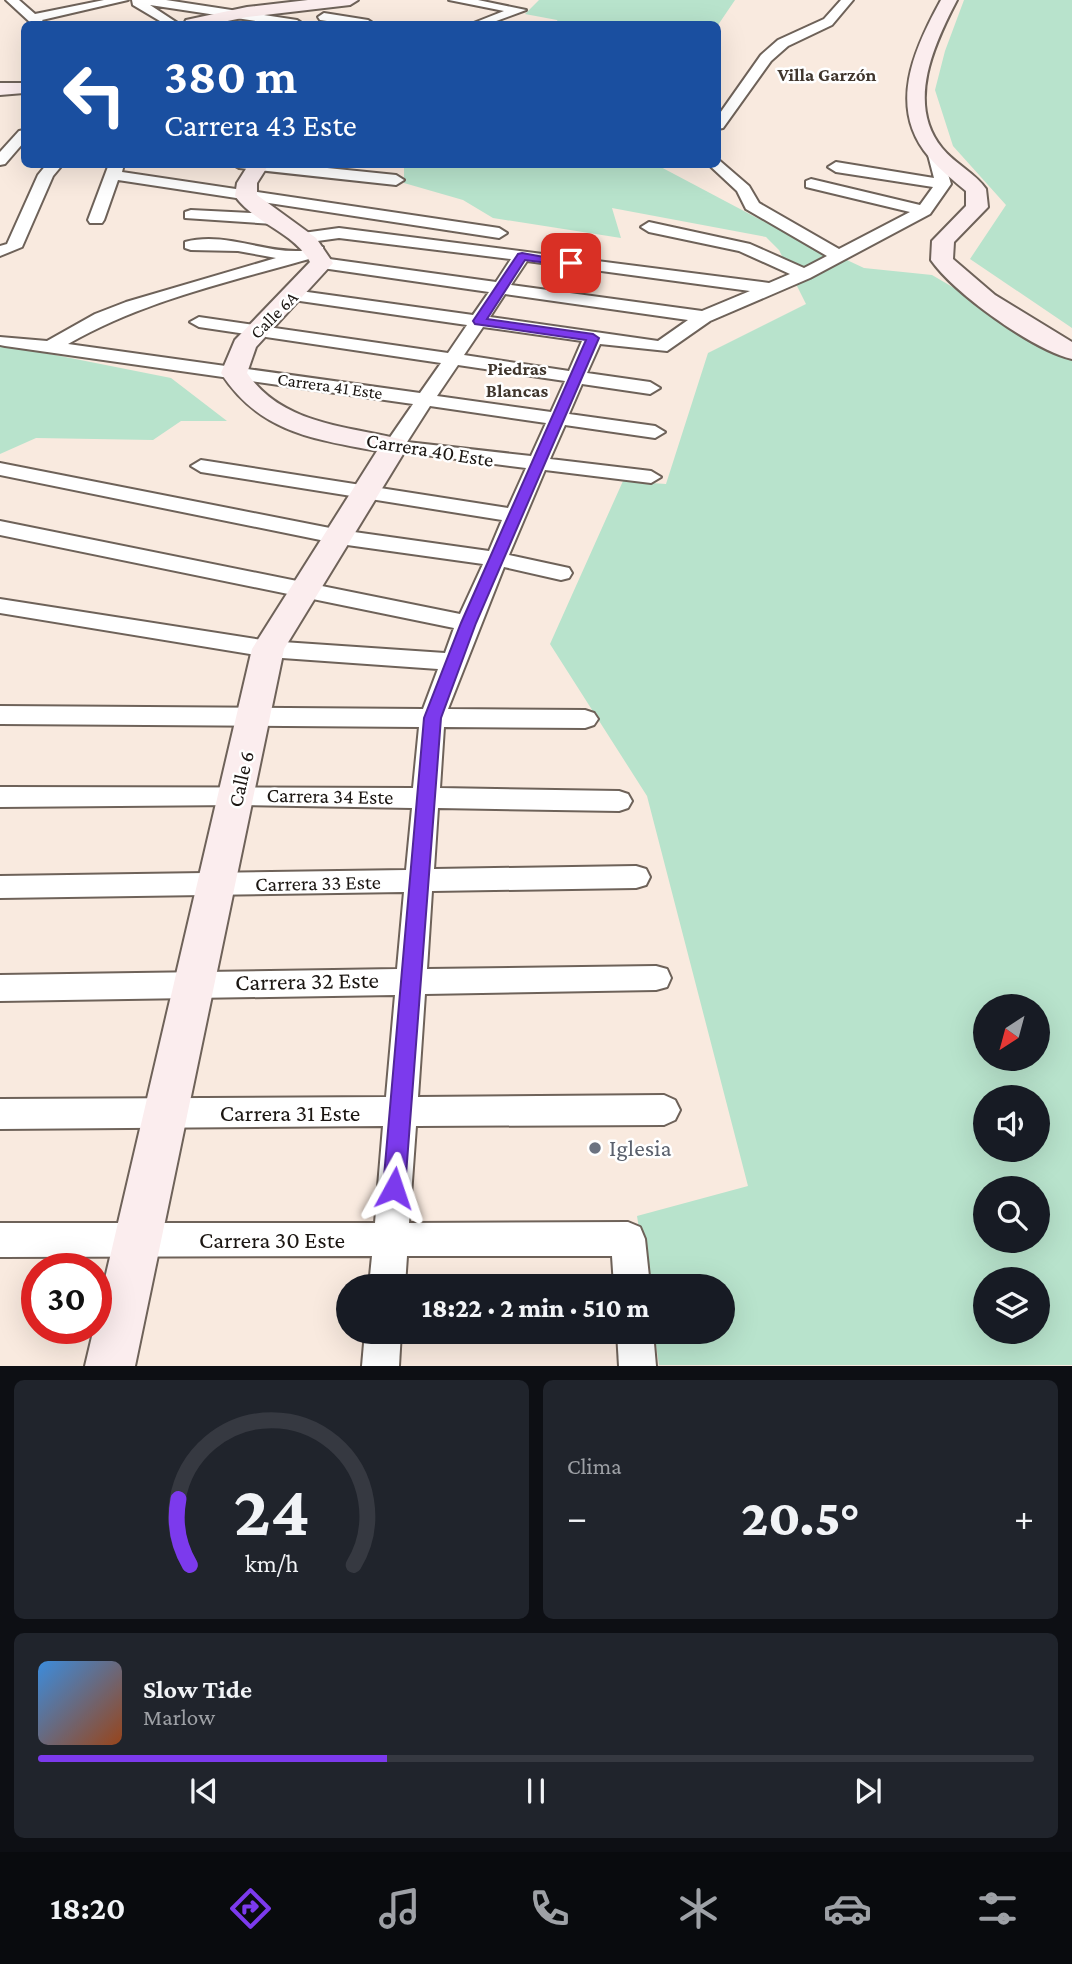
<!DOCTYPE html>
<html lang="es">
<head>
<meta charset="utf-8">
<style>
  :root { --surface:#171b24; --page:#20242c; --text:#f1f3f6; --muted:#9ea1a6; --line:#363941; --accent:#7c3aed }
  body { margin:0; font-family:"Crimson Pro",serif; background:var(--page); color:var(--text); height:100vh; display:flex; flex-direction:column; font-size:26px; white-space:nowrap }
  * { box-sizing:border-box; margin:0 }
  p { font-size:23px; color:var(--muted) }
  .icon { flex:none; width:38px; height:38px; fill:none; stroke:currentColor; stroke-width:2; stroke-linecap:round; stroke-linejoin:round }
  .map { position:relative; height:1366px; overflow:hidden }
  .side { display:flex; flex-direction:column; gap:14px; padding:14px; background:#0d0f14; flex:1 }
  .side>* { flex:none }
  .top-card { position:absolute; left:21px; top:21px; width:700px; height:147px; border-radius:10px; box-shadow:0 7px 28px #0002; background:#1a4fa0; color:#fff; overflow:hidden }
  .needle { width:46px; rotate:216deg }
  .buttons { position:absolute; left:973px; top:994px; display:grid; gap:14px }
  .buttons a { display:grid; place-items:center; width:77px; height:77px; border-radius:50%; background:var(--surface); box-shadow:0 7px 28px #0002; font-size:35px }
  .speed { position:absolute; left:21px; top:1253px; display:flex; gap:14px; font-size:35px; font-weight:700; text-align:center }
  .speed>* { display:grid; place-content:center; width:91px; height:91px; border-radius:50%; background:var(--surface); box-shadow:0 7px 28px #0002; line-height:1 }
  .speed .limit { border:10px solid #d22; background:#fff; color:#111 }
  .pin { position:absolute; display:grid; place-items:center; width:60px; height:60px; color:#fff; margin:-30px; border-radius:14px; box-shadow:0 4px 10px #0006 }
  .me { position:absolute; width:77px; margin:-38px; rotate:5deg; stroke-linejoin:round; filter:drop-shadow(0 0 5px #0008) }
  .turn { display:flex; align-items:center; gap:24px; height:147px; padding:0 28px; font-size:32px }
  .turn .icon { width:91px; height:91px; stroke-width:2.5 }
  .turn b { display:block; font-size:49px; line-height:60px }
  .big { font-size:52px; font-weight:800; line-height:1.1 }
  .side .widget { flex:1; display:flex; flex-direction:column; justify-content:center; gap:10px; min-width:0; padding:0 24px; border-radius:10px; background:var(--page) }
  .side .dial { align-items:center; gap:0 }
  .dial svg { height:182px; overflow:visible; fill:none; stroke:var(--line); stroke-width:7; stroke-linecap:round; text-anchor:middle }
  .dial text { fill:var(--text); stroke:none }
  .song { display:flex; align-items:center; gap:21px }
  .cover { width:84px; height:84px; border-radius:10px; background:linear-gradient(135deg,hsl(210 70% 55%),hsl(20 70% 35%)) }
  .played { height:7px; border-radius:4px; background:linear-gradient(90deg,var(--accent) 35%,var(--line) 35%) }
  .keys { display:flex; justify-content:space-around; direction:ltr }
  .heat { display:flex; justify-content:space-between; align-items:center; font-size:38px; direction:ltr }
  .side .tiles { flex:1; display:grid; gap:14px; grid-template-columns:1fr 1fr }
  .widget:last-child { grid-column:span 2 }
  .trip { position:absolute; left:336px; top:1274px; width:399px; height:70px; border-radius:35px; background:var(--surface); box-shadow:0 7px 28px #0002; font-weight:800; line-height:70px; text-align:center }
  .tab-bar { display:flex; height:112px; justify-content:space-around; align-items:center; background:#090b0e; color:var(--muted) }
  .tab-bar .icon { width:49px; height:49px }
  .tab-bar .current { color:var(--accent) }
  .tab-bar b { font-size:32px; color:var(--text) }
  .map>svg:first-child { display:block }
  .green { fill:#b8e3cc; fill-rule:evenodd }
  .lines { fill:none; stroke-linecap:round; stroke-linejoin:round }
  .street-casing { stroke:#6e6259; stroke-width:4 }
  .secondary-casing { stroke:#6e6259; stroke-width:4 }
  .street { fill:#fff; fill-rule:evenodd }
  .secondary { fill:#fbedee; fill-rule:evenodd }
  .route { fill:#7c3aed; stroke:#51269a; stroke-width:2 }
  .worship-dot { fill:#6b7280; stroke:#fff; stroke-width:2.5 }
  .labels { text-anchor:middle; stroke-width:5; stroke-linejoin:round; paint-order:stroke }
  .far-street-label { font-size:18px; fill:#1b1612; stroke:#fff }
  .far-neighbourhood-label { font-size:19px; font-weight:bold; fill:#40362d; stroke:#fff }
  .street-label { font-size:21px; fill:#1b1612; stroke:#fff }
  .near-street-label { font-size:24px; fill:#1b1612; stroke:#fff }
  .near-worship-label { font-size:24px; fill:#5b616d; stroke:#fff; text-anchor:start }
</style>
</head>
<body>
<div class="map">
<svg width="1072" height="1366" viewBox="0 0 1072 1366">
  <rect width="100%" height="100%" fill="#f9eadf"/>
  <!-- green -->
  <g class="green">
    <polygon points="539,0 735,0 718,25 559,24 557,20 525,14"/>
    <polygon points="964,0 1072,0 1072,328 970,259 1006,205 953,146 935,90 945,51"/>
    <path d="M 404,165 L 657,165 L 759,219 L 864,268 L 932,275 L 1072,357 L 1072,1365 L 659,1365 L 654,1332 L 723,1332 L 723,1286 L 648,1286 L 637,1216 L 748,1186 L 647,796 L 550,644 L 623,481 L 666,484 L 708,353 L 806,304 L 779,250 L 766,237 L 612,208 L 621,238 L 493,218 L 463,200 L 404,183 ZM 985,1006 L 1038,1006 L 1038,1059 L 985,1059 ZM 985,1097 L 1038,1097 L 1038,1150 L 985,1150 ZM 985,1188 L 1038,1188 L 1038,1241 L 985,1241 ZM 985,1279 L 1038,1279 L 1038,1332 L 985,1332 Z"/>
    <polygon points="0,344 171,378 227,421 181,421 153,440 36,438 0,454"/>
  </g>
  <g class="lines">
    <defs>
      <g id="street">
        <polygon points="6,0 19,0 35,14 104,0 128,0 42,20 45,24 32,24"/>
        <polygon points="132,0 166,0 297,20 303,24 276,24 150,5 179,24 165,24 133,5"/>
        <polygon points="449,0 478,0 526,10 488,24 471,24 504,11"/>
        <polygon points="841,0 853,0 832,25 788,46 771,61 723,128 718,129 718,116 761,55 778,40 824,19"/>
        <polygon points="324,13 368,20 374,24 348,24 320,20 318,17"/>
        <polygon points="24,130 24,142 5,164 0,165 0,152 19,131"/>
        <path d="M 934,147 L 941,151 L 951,184 L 930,214 L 810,278 L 710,321 L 667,351 L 600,344 L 587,373 L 650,382 L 660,388 L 650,394 L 582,384 L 569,414 L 655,426 L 665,432 L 655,438 L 565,425 L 550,459 L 651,471 L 661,477 L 651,483 L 545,470 L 509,555 L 569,568 L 572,573 L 569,578 L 561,580 L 504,567 L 448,709 L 585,710 L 594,713 L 598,719 L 594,725 L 585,728 L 444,727 L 440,788 L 619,791 L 628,794 L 632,801 L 628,808 L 619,811 L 438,808 L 434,869 L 636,866 L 646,869 L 650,877 L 646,885 L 636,888 L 432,891 L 427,969 L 656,966 L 667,969 L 671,978 L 667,987 L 656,990 L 425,994 L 418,1097 L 664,1095 L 675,1100 L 680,1110 L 675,1120 L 664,1125 L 416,1126 L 409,1223 L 628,1222 L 640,1227 L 645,1239 L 650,1286 L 614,1286 L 612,1256 L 407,1256 L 405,1286 L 369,1286 L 372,1256 L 0,1257 L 0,1223 L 375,1223 L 383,1126 L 0,1129 L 0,1099 L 386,1097 L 395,995 L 0,1001 L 0,975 L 397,969 L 404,892 L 0,898 L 0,876 L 406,870 L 412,808 L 237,805 L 0,807 L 0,787 L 413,788 L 419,727 L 0,724 L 0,706 L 423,709 L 438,669 L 268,657 L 0,613 L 0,599 L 268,641 L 445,653 L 454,628 L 0,535 L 0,521 L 460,614 L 483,564 L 340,544 L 0,475 L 0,463 L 340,530 L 489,551 L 502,520 L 201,472 L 191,466 L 201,460 L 508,508 L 526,468 L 387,450 L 384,446 L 413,404 L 5,346 L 0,345 L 0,337 L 47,341 L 95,314 L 126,302 L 276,258 L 238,251 L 191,250 L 185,248 L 185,242 C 223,232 259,251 296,251 C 306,252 313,245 323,247 L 323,255 C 237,280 146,299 68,344 L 420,393 L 441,363 L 199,327 L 190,322 L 199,317 L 448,353 L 467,325 L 293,300 L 284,295 L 293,290 L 473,315 L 489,292 L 322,268 L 314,263 L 322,258 L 496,282 L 511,259 L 339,238 L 303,243 L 295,238 L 303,233 L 339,228 L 769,283 L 790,274 L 739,251 L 649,232 L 641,227 L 649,222 L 750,244 L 804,268 L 827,256 L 746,209 L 737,191 L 708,164 L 718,164 L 718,160 L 720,161 L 749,186 L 759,203 L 839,249 L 910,212 L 806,187 L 806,181 L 811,179 L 920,205 L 933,187 L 836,172 L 828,167 L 836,162 L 934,178 L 927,151 ZM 527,261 L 750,291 L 702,311 L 511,285 ZM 505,294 L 688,320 L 658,341 L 490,317 ZM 483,327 L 582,341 L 569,371 L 464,355 ZM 458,365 L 565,381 L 551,412 L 437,396 ZM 430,406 L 546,423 L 531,456 L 407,442 Z"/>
        <polygon points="47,164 63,164 53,176 22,247 0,256 0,246 7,244 38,175"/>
        <polygon points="109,164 124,164 122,172 499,228 507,233 499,238 118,180 104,220 102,223 90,223 88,220"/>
        <polygon points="232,164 288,164 396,175 404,180 396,185 239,168"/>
        <polygon points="191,210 273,214 281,219 273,224 185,218 185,212"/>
        <polygon points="365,1332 401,1332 399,1366 362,1366"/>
        <polygon points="617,1332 653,1332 656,1366 619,1366"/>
      </g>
      <g id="secondary">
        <polygon points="308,0 358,0 350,5 247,17 213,24 184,24 186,20 247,7"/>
        <path d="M 941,0 L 957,0 C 934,44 906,104 942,148 C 955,164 975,173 986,189 L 988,207 L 954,242 L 953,259 L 995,295 L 1072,342 L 1072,359 C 1033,350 954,293 931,260 L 932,241 L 966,206 L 966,191 C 953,180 940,170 929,157 C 887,108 914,49 941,0 Z"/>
        <polygon points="0,83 24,83 24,93 0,95"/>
        <path d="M 249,164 L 269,164 L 257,183 L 257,195 L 316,238 L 333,263 L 256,347 L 247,373 C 282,425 348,426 404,440 L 408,446 L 284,649 L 135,1366 L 85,1366 L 94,1328 L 96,1328 L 96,1317 L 252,649 L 377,451 C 313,439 259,432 221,373 L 235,340 L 310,262 C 294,232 255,224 235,196 L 237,183 Z"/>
      </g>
    </defs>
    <!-- street casing -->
    <use href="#street" class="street-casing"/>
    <!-- secondary casing -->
    <use href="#secondary" class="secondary-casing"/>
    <!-- street -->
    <use href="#street" class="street"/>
    <!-- secondary -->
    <use href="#secondary" class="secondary"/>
  </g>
  <!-- route -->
  <polygon class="route" points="522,253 577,263 571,266 525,260 487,319 593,334 599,338 476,623 441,718 405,1188 402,1196 394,1199 387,1196 383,1188 424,718 461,623 586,340 475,324 473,321 518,254"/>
  <!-- markers -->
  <circle class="worship-dot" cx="595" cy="1148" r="7"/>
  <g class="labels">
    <!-- far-street labels -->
    <g class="far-street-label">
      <text transform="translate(274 315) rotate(-45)" y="6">Calle 6A</text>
      <text transform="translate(330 386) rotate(8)" y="6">Carrera 41 Este</text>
    </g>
    <!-- far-neighbourhood labels -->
    <g class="far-neighbourhood-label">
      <text x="827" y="81">Villa Garzón</text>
      <text x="517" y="375">Piedras<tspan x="517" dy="22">Blancas</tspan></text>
    </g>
    <!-- street labels -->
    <g class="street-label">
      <text transform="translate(430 450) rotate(9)" y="7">Carrera 40 Este</text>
      <text transform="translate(241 779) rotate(-77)" y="7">Calle 6</text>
      <text transform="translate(330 796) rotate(1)" y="7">Carrera 34 Este</text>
      <text transform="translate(318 883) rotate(-1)" y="7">Carrera 33 Este</text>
    </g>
    <!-- near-street labels -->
    <g class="near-street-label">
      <text transform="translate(307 981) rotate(-1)" y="8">Carrera 32 Este</text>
      <text x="290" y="1121">Carrera 31 Este</text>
      <text x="272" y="1248">Carrera 30 Este</text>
    </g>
    <!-- near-worship labels -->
    <g class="near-worship-label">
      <text x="609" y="1156">Iglesia</text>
    </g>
  </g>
</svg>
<div class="buttons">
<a><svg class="needle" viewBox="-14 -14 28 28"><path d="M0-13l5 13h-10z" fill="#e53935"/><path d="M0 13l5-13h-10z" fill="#9ea1a6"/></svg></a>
<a><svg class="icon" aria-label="sound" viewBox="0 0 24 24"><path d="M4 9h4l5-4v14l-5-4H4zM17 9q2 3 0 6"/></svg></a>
<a><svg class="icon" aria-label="search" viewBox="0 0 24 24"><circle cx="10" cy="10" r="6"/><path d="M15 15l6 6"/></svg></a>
<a><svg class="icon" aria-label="layers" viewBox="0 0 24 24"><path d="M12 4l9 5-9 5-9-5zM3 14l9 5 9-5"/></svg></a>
</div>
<div class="speed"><div class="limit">30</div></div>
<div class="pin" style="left:571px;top:263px;background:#d93025"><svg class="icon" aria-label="arrive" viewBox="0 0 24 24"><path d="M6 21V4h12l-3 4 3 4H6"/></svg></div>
<svg class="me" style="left:394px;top:1188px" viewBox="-20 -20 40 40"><path d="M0-17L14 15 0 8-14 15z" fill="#7c3aed" stroke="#fff" stroke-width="4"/></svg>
<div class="trip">18:22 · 2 min · 510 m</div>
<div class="top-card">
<div class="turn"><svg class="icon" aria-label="left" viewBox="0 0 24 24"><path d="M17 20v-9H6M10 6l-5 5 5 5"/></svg><div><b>380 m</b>Carrera 43 Este</div></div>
</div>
</div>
<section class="side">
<div class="tiles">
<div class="widget dial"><svg viewBox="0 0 100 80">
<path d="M14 69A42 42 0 1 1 86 69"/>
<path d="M14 69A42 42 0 0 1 9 40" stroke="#7c3aed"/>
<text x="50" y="56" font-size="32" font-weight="700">24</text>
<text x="50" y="72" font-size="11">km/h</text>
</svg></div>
<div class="widget"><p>Clima</p>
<div class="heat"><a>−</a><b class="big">20.5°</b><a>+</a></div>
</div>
<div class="widget">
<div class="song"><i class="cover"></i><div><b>Slow Tide</b><p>Marlow</p></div></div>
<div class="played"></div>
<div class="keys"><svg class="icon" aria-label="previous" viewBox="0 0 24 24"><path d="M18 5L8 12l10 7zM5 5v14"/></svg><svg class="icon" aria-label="pause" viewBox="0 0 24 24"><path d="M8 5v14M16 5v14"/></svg><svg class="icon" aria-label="next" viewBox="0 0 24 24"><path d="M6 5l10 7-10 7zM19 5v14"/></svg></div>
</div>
</div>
</section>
<nav class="tab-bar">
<b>18:20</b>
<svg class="icon current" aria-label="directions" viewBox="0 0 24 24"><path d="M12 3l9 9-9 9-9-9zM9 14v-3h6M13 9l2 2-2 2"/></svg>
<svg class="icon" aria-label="music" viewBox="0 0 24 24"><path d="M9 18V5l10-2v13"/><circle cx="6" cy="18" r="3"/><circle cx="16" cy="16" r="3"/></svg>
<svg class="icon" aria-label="phone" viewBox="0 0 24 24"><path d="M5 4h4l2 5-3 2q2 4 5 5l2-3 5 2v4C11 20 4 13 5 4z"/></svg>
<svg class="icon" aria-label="climate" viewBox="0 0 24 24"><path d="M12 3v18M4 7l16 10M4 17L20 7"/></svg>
<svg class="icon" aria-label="car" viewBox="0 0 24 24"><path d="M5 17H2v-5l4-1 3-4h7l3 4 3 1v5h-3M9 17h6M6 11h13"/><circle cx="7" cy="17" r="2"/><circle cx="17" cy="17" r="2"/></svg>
<svg class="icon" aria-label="filters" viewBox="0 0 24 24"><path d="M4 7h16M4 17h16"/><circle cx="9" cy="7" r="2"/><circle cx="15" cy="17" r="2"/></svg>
</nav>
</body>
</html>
